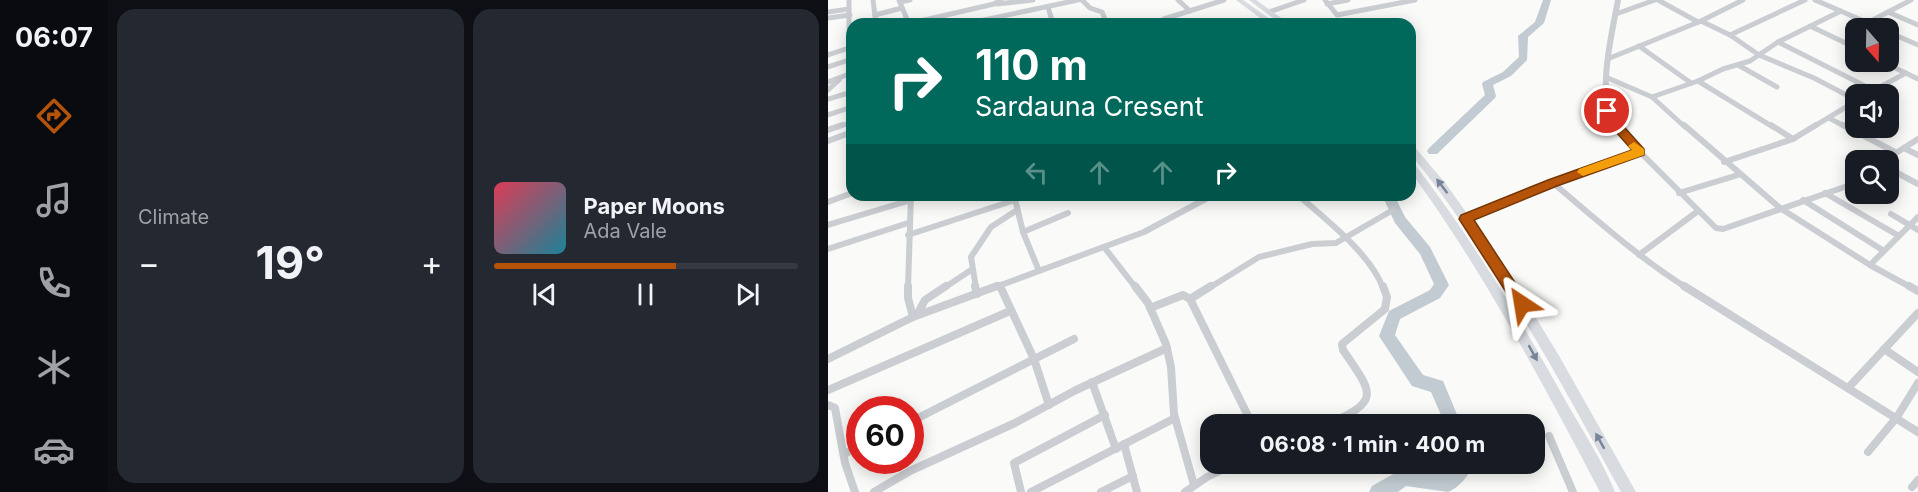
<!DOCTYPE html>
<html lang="en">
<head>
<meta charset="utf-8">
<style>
  :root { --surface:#171b24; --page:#242831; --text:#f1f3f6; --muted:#9ea1a6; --line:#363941; --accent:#b45309 }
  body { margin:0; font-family:Inter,sans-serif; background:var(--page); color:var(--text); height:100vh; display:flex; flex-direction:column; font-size:22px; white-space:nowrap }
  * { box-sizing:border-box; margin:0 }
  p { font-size:20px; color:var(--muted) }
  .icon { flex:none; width:33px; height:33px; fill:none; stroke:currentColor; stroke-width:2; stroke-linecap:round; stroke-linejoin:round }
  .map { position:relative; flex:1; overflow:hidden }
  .panel { display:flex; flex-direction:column; gap:9px; padding:9px; background:#0d0f14; width:720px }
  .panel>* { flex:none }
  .banner { position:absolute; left:18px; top:18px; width:570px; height:183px; border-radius:18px; box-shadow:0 3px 15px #0003; background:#00695c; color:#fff; overflow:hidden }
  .needle { width:39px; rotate:160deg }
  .tools { position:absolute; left:1017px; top:18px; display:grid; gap:12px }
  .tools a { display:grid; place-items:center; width:54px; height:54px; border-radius:12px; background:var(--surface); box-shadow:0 3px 15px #0003; font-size:30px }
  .speed { position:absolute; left:18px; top:396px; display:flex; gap:12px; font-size:30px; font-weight:700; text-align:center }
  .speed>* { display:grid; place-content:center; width:78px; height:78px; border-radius:50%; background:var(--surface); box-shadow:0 3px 15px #0003; line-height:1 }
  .speed .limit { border:9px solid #d22; background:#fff; color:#111 }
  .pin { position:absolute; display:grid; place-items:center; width:51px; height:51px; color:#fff; margin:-26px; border:3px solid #fff; border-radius:50%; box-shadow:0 2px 6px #0007 }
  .me { position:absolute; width:66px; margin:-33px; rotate:327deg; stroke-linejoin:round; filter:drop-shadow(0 0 4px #0008) }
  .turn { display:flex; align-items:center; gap:21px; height:126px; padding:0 30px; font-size:27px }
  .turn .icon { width:78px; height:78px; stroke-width:2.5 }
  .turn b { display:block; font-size:42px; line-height:51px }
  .lanes { display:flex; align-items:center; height:57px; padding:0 30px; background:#0003; justify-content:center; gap:30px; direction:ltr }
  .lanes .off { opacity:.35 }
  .big { font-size:45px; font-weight:700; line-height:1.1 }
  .panel .card { flex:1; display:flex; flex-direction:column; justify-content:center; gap:9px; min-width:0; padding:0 21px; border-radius:18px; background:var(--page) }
  .song { display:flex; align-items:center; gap:18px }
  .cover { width:72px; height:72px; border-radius:9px; background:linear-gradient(135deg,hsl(350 70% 55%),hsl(190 70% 35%)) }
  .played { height:6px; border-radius:3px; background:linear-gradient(90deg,var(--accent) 60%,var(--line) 60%) }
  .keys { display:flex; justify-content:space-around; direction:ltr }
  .heat { display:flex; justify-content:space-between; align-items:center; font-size:33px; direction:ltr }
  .panel .tiles { flex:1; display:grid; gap:9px; grid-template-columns:repeat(2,1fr) }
  .trip { position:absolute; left:372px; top:414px; width:345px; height:60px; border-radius:18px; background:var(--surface); box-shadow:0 3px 15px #0003; font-weight:700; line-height:60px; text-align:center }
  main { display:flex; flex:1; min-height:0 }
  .tabs { display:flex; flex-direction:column; width:108px; justify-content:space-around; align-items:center; background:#090b0e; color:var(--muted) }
  .tabs .icon { width:42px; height:42px }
  .tabs .active { color:var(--accent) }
  .tabs b { font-size:27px; color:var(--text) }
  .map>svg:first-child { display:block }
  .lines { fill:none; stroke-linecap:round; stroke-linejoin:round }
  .river { fill:#c1cbd1; fill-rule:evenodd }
  .minor-far2 { stroke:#cacdd1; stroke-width:5 }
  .minor-far1 { stroke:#cacdd1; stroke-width:6 }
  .minor { stroke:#cacdd1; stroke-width:8 }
  .tertiary-far1 { stroke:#cacdd1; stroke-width:6 }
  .tertiary { stroke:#cacdd1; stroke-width:8 }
  .primary { fill:#d8dbe0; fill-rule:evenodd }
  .oneway { fill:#788498 }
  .route { fill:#b45309; stroke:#753606; stroke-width:1.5 }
  .slow { fill:#f59e0b }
</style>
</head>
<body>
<main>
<nav class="tabs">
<b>06:07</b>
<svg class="icon active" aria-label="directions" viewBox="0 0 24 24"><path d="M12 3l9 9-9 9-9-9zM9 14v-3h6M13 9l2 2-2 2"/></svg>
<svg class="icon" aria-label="music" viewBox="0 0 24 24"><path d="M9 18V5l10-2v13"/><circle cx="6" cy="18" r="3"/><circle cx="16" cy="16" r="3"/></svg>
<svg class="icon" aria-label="phone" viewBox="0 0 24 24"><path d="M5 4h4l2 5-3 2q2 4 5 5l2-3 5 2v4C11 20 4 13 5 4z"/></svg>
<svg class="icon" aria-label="climate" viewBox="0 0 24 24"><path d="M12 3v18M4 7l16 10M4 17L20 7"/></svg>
<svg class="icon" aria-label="car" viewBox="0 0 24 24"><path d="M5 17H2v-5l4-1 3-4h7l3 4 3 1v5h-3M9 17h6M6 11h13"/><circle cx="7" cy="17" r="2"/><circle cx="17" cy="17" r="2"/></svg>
</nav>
<section class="panel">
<div class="tiles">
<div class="card"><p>Climate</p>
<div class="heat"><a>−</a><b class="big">19°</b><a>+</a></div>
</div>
<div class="card">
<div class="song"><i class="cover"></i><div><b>Paper Moons</b><p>Ada Vale</p></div></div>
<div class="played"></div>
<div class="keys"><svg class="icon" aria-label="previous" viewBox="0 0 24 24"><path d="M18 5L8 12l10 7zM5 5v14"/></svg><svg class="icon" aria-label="pause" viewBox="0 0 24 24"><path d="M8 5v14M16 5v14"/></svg><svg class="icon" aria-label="next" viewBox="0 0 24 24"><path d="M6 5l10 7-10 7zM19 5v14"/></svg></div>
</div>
</div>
</section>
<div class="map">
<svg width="1090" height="492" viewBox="0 0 1090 492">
  <rect width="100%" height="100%" fill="#fafaf8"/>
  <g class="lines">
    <!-- river -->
    <g class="river">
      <polygon points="715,0 723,0 716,23 700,37 699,60 683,76 665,85 668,96 667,98 609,154 601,154 599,151 601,148 657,95 654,84 655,82 675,72 691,57 690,36 707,22"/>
      <polygon points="554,195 566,195 577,217 602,247 621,285 612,298 572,319 567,335 595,375 615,381 633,424 617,424 603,392 584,386 551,336 561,311 602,290 606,284 592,254 567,223"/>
      <path d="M 626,464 L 646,464 C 641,475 631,488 620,492 L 578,486 L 570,492 L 541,492 L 544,486 L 576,468 L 616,473 Z"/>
    </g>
    <!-- minor-far2 -->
    <g class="minor-far2">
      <polyline points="21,0 21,28 24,42"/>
      <polyline points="45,0 48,24"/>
      <polyline points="71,0 81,24"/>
      <polyline points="254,0 262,8 274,12 279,24"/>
      <polyline points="350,0 362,11"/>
      <polyline points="497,0 509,15 587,0"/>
      <polyline points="830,0 870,22"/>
      <polyline points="987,0 1052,28"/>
      <polyline points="72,2 82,0"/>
      <polyline points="169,4 205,0"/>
      <polyline points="499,4 520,0"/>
      <polyline points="220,7 225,24"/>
      <polyline points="0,12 21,9"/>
      <polyline points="441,12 476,0"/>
      <polyline points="1060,12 1090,25"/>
      <polyline points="788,14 827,0"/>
      <polyline points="47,15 74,8"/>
      <polyline points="0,18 22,15"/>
      <polyline points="873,21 902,35 931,55 986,78 1028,100"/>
      <polyline points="1039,23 1083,0"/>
      <polyline points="79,24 166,4 173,0"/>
      <polyline points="137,24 250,0"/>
      <polyline points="331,24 336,19 396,0"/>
      <polyline points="982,26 1028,48"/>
      <polyline points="1060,32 1090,45"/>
      <polyline points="902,35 977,0"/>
      <polyline points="950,42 1047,91"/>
      <polyline points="811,46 863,83"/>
      <polyline points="0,55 24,47"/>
      <polyline points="782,58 873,21 915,0"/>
      <polyline points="1055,62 1090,79"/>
      <polyline points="910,65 949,87"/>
      <polyline points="0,67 24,59"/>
      <polyline points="780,78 824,97 857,127"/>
      <polyline points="870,81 945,127"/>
      <polyline points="0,82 24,73"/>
      <polyline points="0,90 11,80"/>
      <polyline points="1039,94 1078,73"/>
      <polyline points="824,97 870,81 895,69 922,61 950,42 1013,11"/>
      <polyline points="0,99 24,92"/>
      <polyline points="0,115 24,107"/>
      <polyline points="1001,118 1018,127"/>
      <polyline points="10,127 24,122"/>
      <polyline points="985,127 1028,101"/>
    </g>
    <!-- minor-far1 -->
    <g class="minor-far1">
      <polyline points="856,125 952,208 1042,265 1084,288"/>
      <polyline points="943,125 965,139"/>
      <polyline points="1015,125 1067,152"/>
      <polyline points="0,130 14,125"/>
      <polyline points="0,141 24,132"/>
      <polyline points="1076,148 1090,155"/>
      <polyline points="812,152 888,228 895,229 1028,183"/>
      <polyline points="1057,160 1090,139"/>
      <polyline points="896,162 965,139 988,125"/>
      <polyline points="1060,168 1090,184"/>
      <path d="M 725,183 C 768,219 811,258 859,288"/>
      <polyline points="851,193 910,175"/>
      <polyline points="997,193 1071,236"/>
      <polyline points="186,195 195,232 211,271"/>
      <path d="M 470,195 C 497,219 542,253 555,288"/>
      <polyline points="975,200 1056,251"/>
      <polyline points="0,202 24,193"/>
      <polyline points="1063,214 1090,230"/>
      <polyline points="0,225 83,200"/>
      <polyline points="195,232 240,213"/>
      <polyline points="80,235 187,200"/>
      <polyline points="276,247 308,288"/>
      <polyline points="0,249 80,223"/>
      <polyline points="811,255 870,211"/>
      <polyline points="1042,265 1090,217"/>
      <polyline points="172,285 173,288"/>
      <polyline points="80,288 83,195"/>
      <polyline points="116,288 143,270"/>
      <polyline points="148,288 143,257 163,227 189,210"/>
      <polyline points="165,288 316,232 385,195"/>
      <polyline points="381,288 431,257 484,244 508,243 565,210"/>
    </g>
    <!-- minor -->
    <g class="minor">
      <polyline points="80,286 80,298 85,317"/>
      <polyline points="147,286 149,294"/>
      <polyline points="172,286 206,359 221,405"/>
      <polyline points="307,286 320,303 338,344 343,367 346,414 366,485"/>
      <polyline points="856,286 1090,432"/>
      <polyline points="1081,286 1090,291"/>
      <polyline points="362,299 383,286"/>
      <polyline points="322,308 355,295 362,299 424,424"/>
      <polyline points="89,315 97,300 118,286"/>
      <polyline points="1056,349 1090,372"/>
      <polyline points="0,359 85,317 169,286"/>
      <polyline points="264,382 288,449"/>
      <polyline points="1021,387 1090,313"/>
      <polyline points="0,390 182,311"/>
      <polyline points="0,405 7,408 17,463 27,492"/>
      <polyline points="82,422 246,339"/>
      <path d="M 499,424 C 554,401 545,394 515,350 L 514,344 L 557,309 L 559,297 L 555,286"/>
      <polyline points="721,436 745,492"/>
      <polyline points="296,444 309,492"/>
      <polyline points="1040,452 1069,417 1090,383"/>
      <polyline points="16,454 32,446"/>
      <polyline points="1084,487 1090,480"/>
      <polyline points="46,492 82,471 187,423 248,390 339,348"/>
      <polyline points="193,492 186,463 277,415"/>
      <polyline points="203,492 347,418"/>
      <polyline points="273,492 305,476"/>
      <polyline points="357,492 379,477 406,464"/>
    </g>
    <!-- tertiary-far1 -->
    <path class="tertiary-far1" d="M 788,127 C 767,98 784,34 790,0"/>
    <!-- tertiary -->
    <polyline class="tertiary" points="638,219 725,183 812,152 787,125"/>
    <!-- primary -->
    <g class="primary">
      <polygon points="408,0 415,0 449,24 440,24"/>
      <polygon points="421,0 428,0 462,24 453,24"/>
      <path d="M 582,144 L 585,145 L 618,184 L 677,267 L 730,354 L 808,492 L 793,492 C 729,375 666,258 582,153 Z"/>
      <path d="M 582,161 L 585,162 C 642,236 690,315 735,396 C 752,427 774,459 787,492 L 772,492 C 714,382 656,272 582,171 Z"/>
    </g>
  </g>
  <!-- one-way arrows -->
  <defs><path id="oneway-solid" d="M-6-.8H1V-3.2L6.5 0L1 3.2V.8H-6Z" transform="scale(1.5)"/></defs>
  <g class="oneway">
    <use href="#oneway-solid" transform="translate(614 186) rotate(-127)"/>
    <use href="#oneway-solid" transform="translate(705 353) rotate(61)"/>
    <use href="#oneway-solid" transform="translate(772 441) rotate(-119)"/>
  </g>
  <!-- route -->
  <polygon class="route" points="779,107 783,108 789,119 816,149 816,155 729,186 646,220 701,304 699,309 689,309 631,219 633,215 720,180 804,150 780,123 774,111"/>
  <!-- slow -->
  <polygon class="slow" points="806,142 816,149 816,155 755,176 749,172 751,169 804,150 800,146"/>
</svg>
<div class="tools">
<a><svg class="needle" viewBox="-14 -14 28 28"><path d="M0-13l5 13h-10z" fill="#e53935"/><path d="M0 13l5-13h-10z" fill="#9ea1a6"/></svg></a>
<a><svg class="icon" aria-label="sound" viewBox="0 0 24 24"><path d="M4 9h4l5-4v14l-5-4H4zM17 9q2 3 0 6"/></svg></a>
<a><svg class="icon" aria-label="search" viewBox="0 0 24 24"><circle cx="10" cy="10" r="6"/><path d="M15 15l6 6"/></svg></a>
</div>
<div class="speed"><div class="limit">60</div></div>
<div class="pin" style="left:779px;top:111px;background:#d93025"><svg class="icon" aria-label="arrive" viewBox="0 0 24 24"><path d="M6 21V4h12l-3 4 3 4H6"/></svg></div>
<svg class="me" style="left:694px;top:304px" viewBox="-20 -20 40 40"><path d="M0-17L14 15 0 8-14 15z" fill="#b45309" stroke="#fff" stroke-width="4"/></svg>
<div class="trip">06:08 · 1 min · 400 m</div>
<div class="banner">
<div class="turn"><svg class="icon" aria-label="right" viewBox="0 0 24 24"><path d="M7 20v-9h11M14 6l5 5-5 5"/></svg><div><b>110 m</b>Sardauna Cresent</div></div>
<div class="lanes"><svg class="icon off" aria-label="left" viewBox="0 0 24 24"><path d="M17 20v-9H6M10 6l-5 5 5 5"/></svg><svg class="icon off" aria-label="ahead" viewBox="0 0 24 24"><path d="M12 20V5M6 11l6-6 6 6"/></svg><svg class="icon off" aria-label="ahead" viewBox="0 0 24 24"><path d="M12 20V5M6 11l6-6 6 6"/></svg><svg class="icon" aria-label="right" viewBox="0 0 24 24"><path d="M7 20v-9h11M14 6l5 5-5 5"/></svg></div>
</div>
</div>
</main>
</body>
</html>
